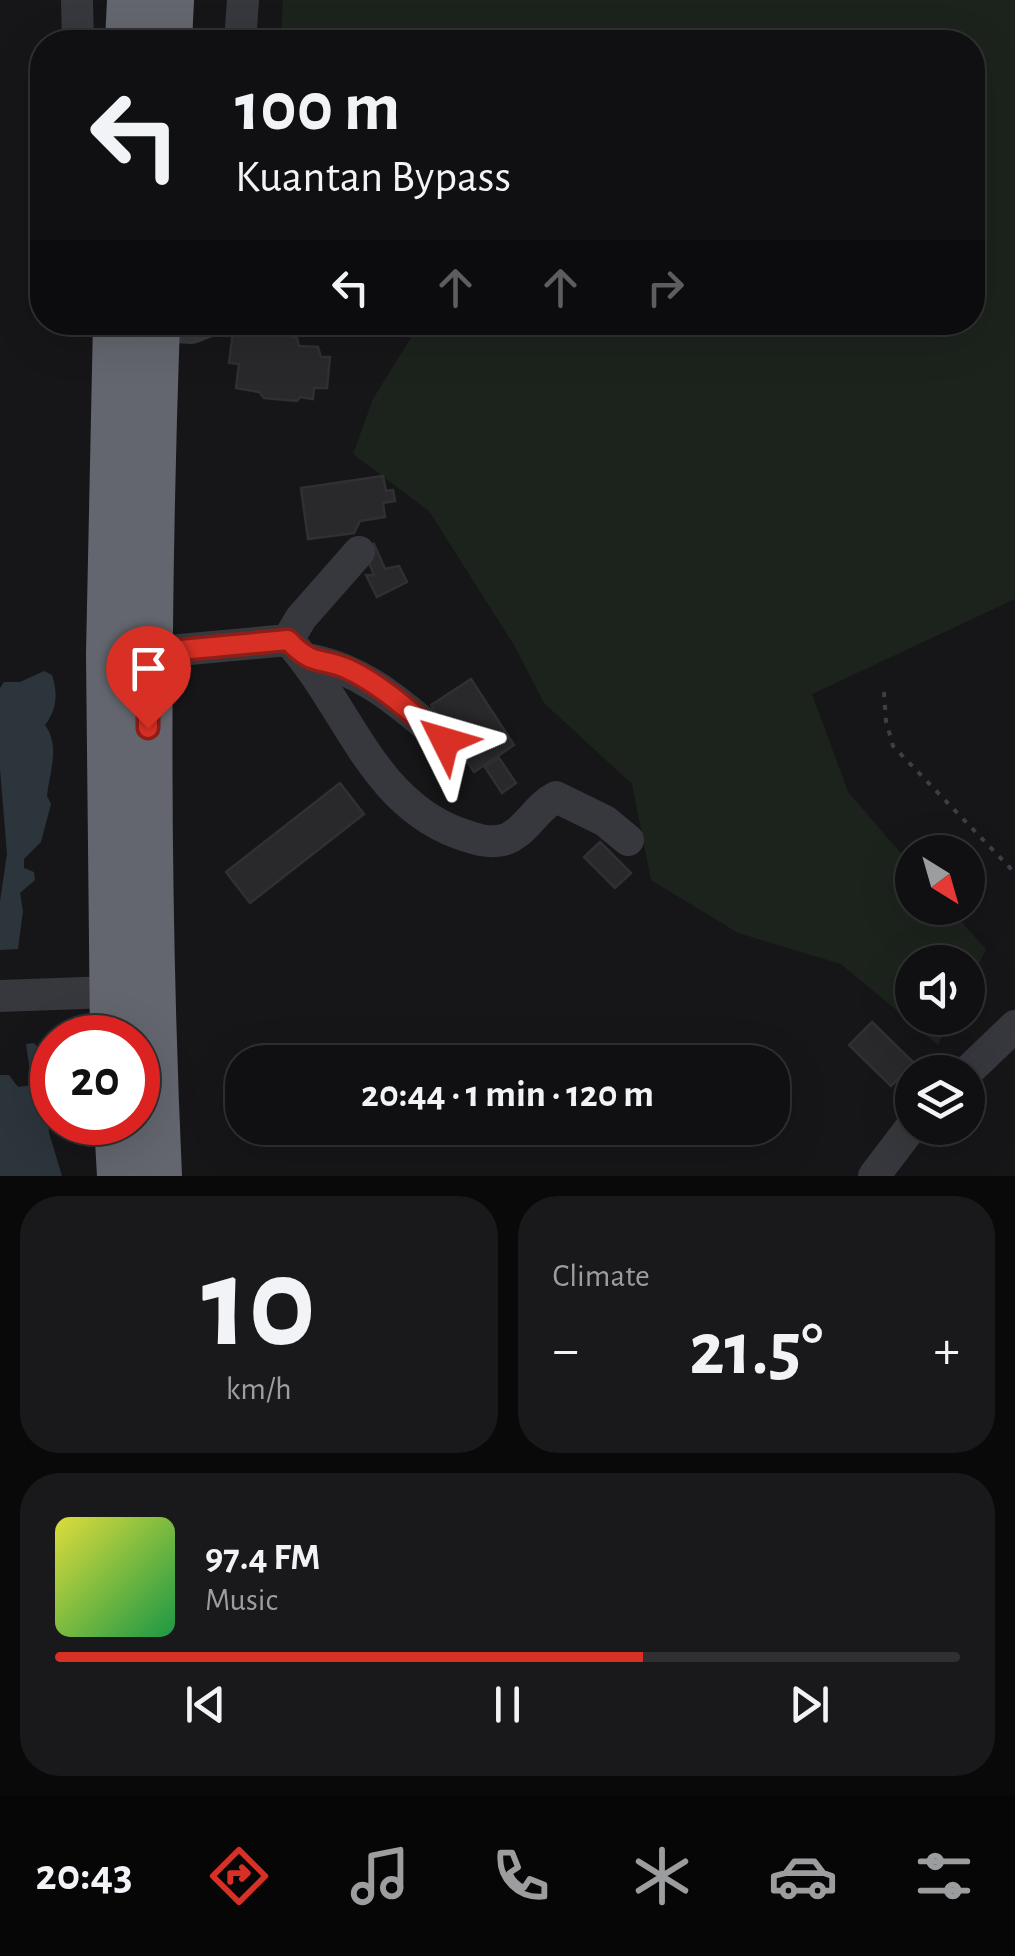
<!DOCTYPE html>
<html lang="en">
<head>
<meta charset="utf-8">
<style>
  :root { --surface:#101012; --page:#19191b; --text:#f1f3f6; --muted:#9c9d9f; --line:#303032; --accent:#d93025 }
  body { margin:0; font-family:"Alegreya Sans",sans-serif; background:var(--page); color:var(--text); height:100vh; display:flex; flex-direction:column; font-size:38px; white-space:nowrap }
  * { box-sizing:border-box; margin:0 }
  p { font-size:32px; color:var(--muted) }
  .icon { flex:none; width:55px; height:55px; fill:none; stroke:currentColor; stroke-width:2; stroke-linecap:round; stroke-linejoin:round }
  .map { position:relative; height:1176px; overflow:hidden }
  .side { display:flex; flex-direction:column; gap:20px; padding:20px; background:#09090a; flex:1 }
  .side>* { flex:none }
  .guide { position:absolute; left:30px; top:30px; width:955px; height:305px; border-radius:40px; box-shadow:0 10px 40px #0002,0 0 0 2px var(--line); background:#101012; color:var(--text); overflow:hidden }
  .needle { width:65px; rotate:143deg }
  .tools { position:absolute; left:895px; top:835px; display:grid; gap:20px }
  .tools a { display:grid; place-items:center; width:90px; height:90px; border-radius:50%; background:var(--surface); box-shadow:0 10px 40px #0002,0 0 0 2px var(--line); font-size:50px }
  .speed { position:absolute; left:30px; top:1015px; display:flex; gap:20px; font-size:50px; font-weight:700; text-align:center }
  .speed>* { display:grid; place-content:center; width:130px; height:130px; border-radius:50%; background:var(--surface); box-shadow:0 10px 40px #0002,0 0 0 2px var(--line); line-height:1 }
  .speed .limit { border:15px solid #d22; background:#fff; color:#111 }
  .pin { position:absolute; display:grid; place-items:center; width:85px; height:85px; color:#fff; margin:-102px -42px; border-radius:50% 50% 50% 0; rotate:-45deg; box-shadow:0 0 10px #0007 }
  .pin .icon { rotate:45deg }
  .me { position:absolute; width:110px; margin:-55px; rotate:310deg; stroke-linejoin:round; filter:drop-shadow(0 0 8px #0008) }
  .turn { display:flex; align-items:center; gap:35px; height:210px; padding:0 40px; font-size:45px }
  .turn .icon { width:130px; height:130px; stroke-width:2.5 }
  .turn b { display:block; font-size:70px; line-height:85px }
  .lanes { display:flex; align-items:center; height:95px; padding:0 40px; background:#0003; justify-content:center; gap:50px; direction:ltr }
  .lanes .off { opacity:.35 }
  .big { font-size:75px; font-weight:700; line-height:1.1 }
  .side .tile { flex:1; display:flex; flex-direction:column; justify-content:center; gap:15px; min-width:0; padding:0 35px; border-radius:40px; background:var(--page) }
  .side .dial { align-items:center; gap:0 }
  .dial b { font-size:130px; line-height:1 }
  .song { display:flex; align-items:center; gap:30px }
  .cover { width:120px; height:120px; border-radius:15px; background:linear-gradient(135deg,hsl(60 70% 55%),hsl(140 70% 35%)) }
  .played { height:10px; border-radius:5px; background:linear-gradient(90deg,var(--accent) 65%,var(--line) 65%) }
  .keys { display:flex; justify-content:space-around; direction:ltr }
  .heat { display:flex; justify-content:space-between; align-items:center; font-size:55px; direction:ltr }
  .side .tiles { flex:1; display:grid; gap:20px; grid-template-columns:1fr 1fr }
  .tile:last-child { grid-column:span 2 }
  .trip { position:absolute; left:225px; top:1045px; width:565px; height:100px; border-radius:40px; background:var(--surface); box-shadow:0 10px 40px #0002,0 0 0 2px var(--line); font-weight:700; line-height:100px; text-align:center }
  .dock { display:flex; height:160px; justify-content:space-around; align-items:center; background:#060607; color:var(--muted) }
  .dock .icon { width:70px; height:70px }
  .dock .active { color:var(--accent) }
  .dock b { font-size:45px; color:var(--text) }
  .map>svg:first-child { display:block }
  .green { fill:#1c231d }
  .water { fill:#2c353c }
  .building { fill:#29292c; stroke:#303034; stroke-width:2.5 }
  .lines { fill:none; stroke-linecap:round; stroke-linejoin:round }
  .path { stroke:#3d3f44; stroke-width:4; stroke-dasharray:5 8; stroke-linecap:butt }
  .minor { stroke:#37383d; stroke-width:32 }
  .highway { stroke:#63666e; stroke-width:48 }
  .route-casing { stroke:#8d1f18; stroke-width:25 }
  .route { stroke:#d93025; stroke-width:18 }
</style>
</head>
<body>
<div class="map">
<svg width="1015" height="1176" viewBox="0 0 1015 1176">
  <rect width="100%" height="100%" fill="#161618"/>
  <!-- green -->
  <polygon class="green" points="283,0 1015,0 1015,599 812,694 848,792 912,866 912,908 949,908 986,949 968,986 968,962 912,962 912,1018 951,1018 938,1045 841,964 738,933 651,880 632,784 544,703 514,645 429,511 353,454 373,399 420,323 972,322 972,42 290,42 281,35"/>
  <!-- water -->
  <g class="water">
    <path d="M 44,671 L 52,675 C 58,693 57,710 45,725 C 61,747 49,773 47,796 L 51,804 L 41,842 L 24,859 L 24,868 L 34,872 L 35,880 L 20,893 L 23,911 L 18,949 L 0,950 L 0,901 L 7,854 L 0,769 L 0,688 L 4,682 L 20,682 Z"/>
    <polygon points="34,1043 50,1060 52,1073 47,1090 49,1133 62,1176 0,1176 0,1075 9,1075 18,1087 32,1085 26,1044"/>
  </g>
  <!-- building -->
  <g class="building">
    <polygon points="250,324 290,327 289,336 297,338 299,346 318,347 321,357 330,357 327,388 314,388 313,399 300,397 297,401 264,398 259,392 236,388 239,364 229,363 233,332 245,334"/>
    <polygon points="383,476 386,491 393,490 395,501 383,503 385,517 360,521 354,533 308,539 301,488"/>
    <polygon points="374,544 385,569 399,566 407,582 377,597 366,575 374,575 363,549"/>
    <polygon points="471,679 514,745 474,772 431,705"/>
    <polygon points="499,758 516,783 502,793 485,767"/>
    <polygon points="340,783 364,814 250,903 226,872"/>
    <polygon points="600,842 631,873 615,888 584,857"/>
    <polygon points="872,1022 914,1063 891,1086 849,1045"/>
  </g>
  <g class="lines">
    <!-- path -->
    <polyline class="path" points="884,692 886,721 893,746 1015,873"/>
    <!-- minor -->
    <g class="minor">
      <polyline points="77,0 78,42"/>
      <polyline points="240,42 243,0"/>
      <polyline points="156,326 192,328 207,322"/>
      <path d="M 288,640 C 347,704 370,800 458,833 C 472,838 487,844 503,840 C 525,834 536,807 556,797 L 605,821 L 628,840"/>
      <polyline points="147,653 288,640 301,618 359,552"/>
      <path d="M 306,659 C 363,668 402,705 445,741"/>
      <polyline points="0,996 111,992"/>
      <polyline points="967,1072 1015,1026"/>
      <polyline points="874,1176 912,1126"/>
    </g>
    <!-- highway -->
    <g class="highway">
      <polyline points="129,42 131,0"/>
      <polyline points="168,42 170,0"/>
      <path d="M 156,322 C 146,607 145,891 158,1176"/>
      <polyline points="114,1038 110,654 117,322"/>
      <polyline points="118,1122 121,1176"/>
    </g>
  </g>
  <g class="lines">
    <defs>
      <path id="route" d="M 148,728 L 148,653 L 288,640 C 314,668 320,656 350,670 C 385,687 415,716 445,741"/>
    </defs>
    <!-- route casing -->
    <use href="#route" class="route-casing"/>
    <!-- route -->
    <use href="#route" class="route"/>
  </g>
</svg>
<div class="tools">
<a><svg class="needle" viewBox="-14 -14 28 28"><path d="M0-13l5 13h-10z" fill="#e53935"/><path d="M0 13l5-13h-10z" fill="#9c9d9f"/></svg></a>
<a><svg class="icon" aria-label="sound" viewBox="0 0 24 24"><path d="M4 9h4l5-4v14l-5-4H4zM17 9q2 3 0 6"/></svg></a>
<a><svg class="icon" aria-label="layers" viewBox="0 0 24 24"><path d="M12 4l9 5-9 5-9-5zM3 14l9 5 9-5"/></svg></a>
</div>
<div class="speed"><div class="limit">20</div></div>
<div class="pin" style="left:148px;top:728px;background:#d93025"><svg class="icon" aria-label="arrive" viewBox="0 0 24 24"><path d="M6 21V4h12l-3 4 3 4H6"/></svg></div>
<svg class="me" style="left:445px;top:741px" viewBox="-20 -20 40 40"><path d="M0-17L14 15 0 8-14 15z" fill="#d93025" stroke="#fff" stroke-width="4"/></svg>
<div class="trip">20:44 · 1 min · 120 m</div>
<div class="guide">
<div class="turn"><svg class="icon" aria-label="left" viewBox="0 0 24 24"><path d="M17 20v-9H6M10 6l-5 5 5 5"/></svg><div><b>100 m</b>Kuantan Bypass</div></div>
<div class="lanes"><svg class="icon" aria-label="left" viewBox="0 0 24 24"><path d="M17 20v-9H6M10 6l-5 5 5 5"/></svg><svg class="icon off" aria-label="ahead" viewBox="0 0 24 24"><path d="M12 20V5M6 11l6-6 6 6"/></svg><svg class="icon off" aria-label="ahead" viewBox="0 0 24 24"><path d="M12 20V5M6 11l6-6 6 6"/></svg><svg class="icon off" aria-label="right" viewBox="0 0 24 24"><path d="M7 20v-9h11M14 6l5 5-5 5"/></svg></div>
</div>
</div>
<section class="side">
<div class="tiles">
<div class="tile dial"><b>10</b><p>km/h</p></div>
<div class="tile"><p>Climate</p>
<div class="heat"><a>−</a><b class="big">21.5°</b><a>+</a></div>
</div>
<div class="tile">
<div class="song"><i class="cover"></i><div><b>97.4 FM</b><p>Music</p></div></div>
<div class="played"></div>
<div class="keys"><svg class="icon" aria-label="previous" viewBox="0 0 24 24"><path d="M18 5L8 12l10 7zM5 5v14"/></svg><svg class="icon" aria-label="pause" viewBox="0 0 24 24"><path d="M8 5v14M16 5v14"/></svg><svg class="icon" aria-label="next" viewBox="0 0 24 24"><path d="M6 5l10 7-10 7zM19 5v14"/></svg></div>
</div>
</div>
</section>
<nav class="dock">
<b>20:43</b>
<svg class="icon active" aria-label="directions" viewBox="0 0 24 24"><path d="M12 3l9 9-9 9-9-9zM9 14v-3h6M13 9l2 2-2 2"/></svg>
<svg class="icon" aria-label="music" viewBox="0 0 24 24"><path d="M9 18V5l10-2v13"/><circle cx="6" cy="18" r="3"/><circle cx="16" cy="16" r="3"/></svg>
<svg class="icon" aria-label="phone" viewBox="0 0 24 24"><path d="M5 4h4l2 5-3 2q2 4 5 5l2-3 5 2v4C11 20 4 13 5 4z"/></svg>
<svg class="icon" aria-label="climate" viewBox="0 0 24 24"><path d="M12 3v18M4 7l16 10M4 17L20 7"/></svg>
<svg class="icon" aria-label="car" viewBox="0 0 24 24"><path d="M5 17H2v-5l4-1 3-4h7l3 4 3 1v5h-3M9 17h6M6 11h13"/><circle cx="7" cy="17" r="2"/><circle cx="17" cy="17" r="2"/></svg>
<svg class="icon" aria-label="filters" viewBox="0 0 24 24"><path d="M4 7h16M4 17h16"/><circle cx="9" cy="7" r="2"/><circle cx="15" cy="17" r="2"/></svg>
</nav>
</body>
</html>
